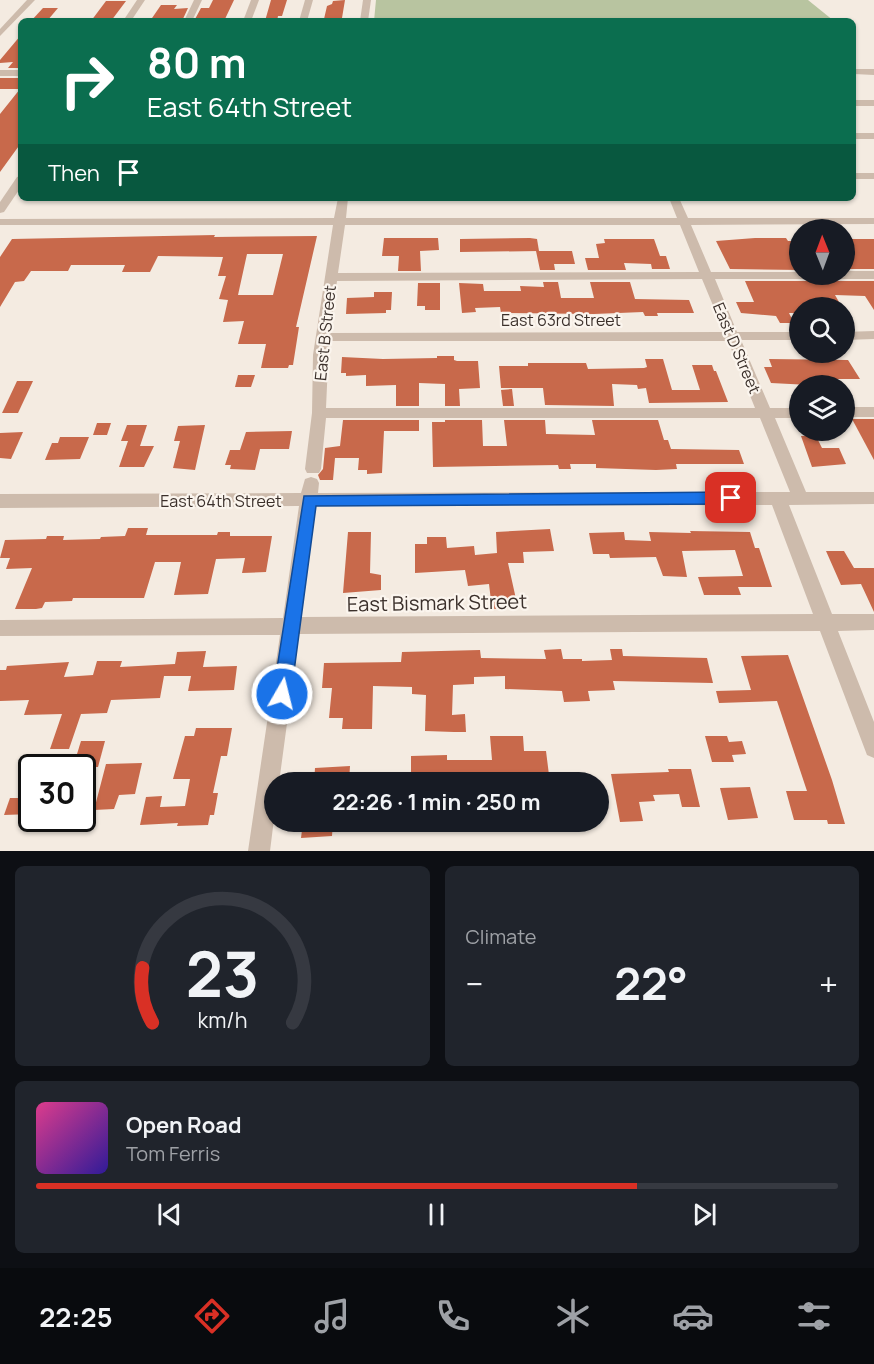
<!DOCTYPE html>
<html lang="en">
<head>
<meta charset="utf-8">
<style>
  :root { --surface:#171b24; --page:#20242c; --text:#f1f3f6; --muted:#9ea1a6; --line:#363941; --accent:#d93025 }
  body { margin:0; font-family:Manrope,sans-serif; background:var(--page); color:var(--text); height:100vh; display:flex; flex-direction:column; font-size:22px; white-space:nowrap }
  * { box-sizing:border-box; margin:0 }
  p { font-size:20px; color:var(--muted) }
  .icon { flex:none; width:33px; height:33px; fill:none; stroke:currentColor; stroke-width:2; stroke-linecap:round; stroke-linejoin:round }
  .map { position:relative; height:851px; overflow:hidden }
  .side { display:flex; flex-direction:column; gap:15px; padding:15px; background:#0d0f14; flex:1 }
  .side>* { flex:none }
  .top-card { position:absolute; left:18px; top:18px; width:838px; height:183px; border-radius:9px; box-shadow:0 2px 4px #0004; background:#0b6e4f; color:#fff; overflow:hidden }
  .needle { width:39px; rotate:359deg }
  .tools { position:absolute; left:789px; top:219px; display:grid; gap:12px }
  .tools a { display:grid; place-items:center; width:66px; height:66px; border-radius:50%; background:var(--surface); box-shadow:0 2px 4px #0004; font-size:30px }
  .speed { position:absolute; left:18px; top:754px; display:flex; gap:12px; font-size:30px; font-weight:700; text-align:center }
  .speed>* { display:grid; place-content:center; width:78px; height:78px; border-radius:50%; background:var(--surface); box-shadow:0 2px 4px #0004; line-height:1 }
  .speed .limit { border:3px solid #111; border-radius:9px; background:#fff; color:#111 }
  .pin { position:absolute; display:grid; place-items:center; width:51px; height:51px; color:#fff; margin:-26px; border-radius:12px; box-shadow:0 3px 9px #0006 }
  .me { position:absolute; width:66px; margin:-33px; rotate:8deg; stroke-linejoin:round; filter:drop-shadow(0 0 4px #0008) }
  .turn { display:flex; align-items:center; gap:21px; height:126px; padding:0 30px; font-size:27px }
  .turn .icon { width:78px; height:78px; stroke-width:2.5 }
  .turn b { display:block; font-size:42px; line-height:51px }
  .then { display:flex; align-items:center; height:57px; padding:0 30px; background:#0003; gap:12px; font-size:22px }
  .big { font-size:45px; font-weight:700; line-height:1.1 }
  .side .widget { flex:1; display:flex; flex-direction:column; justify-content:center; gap:9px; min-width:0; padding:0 21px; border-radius:9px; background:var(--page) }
  .side .dial { align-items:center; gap:0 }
  .dial svg { height:156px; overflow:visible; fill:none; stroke:var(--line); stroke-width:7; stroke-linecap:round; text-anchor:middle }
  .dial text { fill:var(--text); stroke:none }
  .song { display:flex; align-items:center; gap:18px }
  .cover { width:72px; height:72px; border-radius:9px; background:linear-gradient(135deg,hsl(330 70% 55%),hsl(250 70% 35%)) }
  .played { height:6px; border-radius:3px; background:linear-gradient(90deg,var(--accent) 75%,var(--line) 75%) }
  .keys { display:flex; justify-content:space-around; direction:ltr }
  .heat { display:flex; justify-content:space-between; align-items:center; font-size:33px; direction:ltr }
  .side .tiles { flex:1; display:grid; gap:15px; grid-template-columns:1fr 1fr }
  .widget:last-child { grid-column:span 2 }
  .trip { position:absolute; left:264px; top:772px; width:345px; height:60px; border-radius:30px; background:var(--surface); box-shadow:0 2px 4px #0004; font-weight:700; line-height:60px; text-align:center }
  .dock { display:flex; height:96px; justify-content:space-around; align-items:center; background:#090b0e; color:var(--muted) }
  .dock .icon { width:42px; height:42px }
  .dock .current { color:var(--accent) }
  .dock b { font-size:27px; color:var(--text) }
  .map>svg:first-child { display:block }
  .green { fill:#b8c4a0 }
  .building { fill:#c8694b; fill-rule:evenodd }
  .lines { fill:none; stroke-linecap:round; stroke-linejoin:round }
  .minor { fill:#cdbbac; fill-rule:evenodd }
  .route { fill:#1a73e8; stroke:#114b97; stroke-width:1.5 }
  .labels { text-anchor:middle; stroke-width:4.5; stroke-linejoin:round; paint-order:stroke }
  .street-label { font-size:16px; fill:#3b302b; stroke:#fbf5ee }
  .near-street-label { font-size:20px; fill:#3b302b; stroke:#fbf5ee }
</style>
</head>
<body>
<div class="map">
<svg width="874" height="851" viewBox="0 0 874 851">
  <rect width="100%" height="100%" fill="#f4ebe1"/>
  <!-- green -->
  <polygon class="green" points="376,0 808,0 834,21 374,21"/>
  <!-- building -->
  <g class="building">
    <polygon points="213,0 234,0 225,19 194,21 201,8 209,8"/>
    <polygon points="271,0 287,0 282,16 278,16 277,21 265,21"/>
    <polygon points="345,0 342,18 324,19 327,6 332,4 333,1"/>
    <polygon points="106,1 126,1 111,21 91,21"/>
    <polygon points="161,5 177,5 174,9 188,8 182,21 150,21"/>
    <polygon points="43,8 58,8 47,21 31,21"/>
    <polygon points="21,35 21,68 8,68 13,62 0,63 0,60"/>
    <polygon points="0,78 21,78 21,143 0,172 0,114 20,89 0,89"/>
    <path d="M 215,235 L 214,237 L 317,236 L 296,327 L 299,327 L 293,365 L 289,365 L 288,368 L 261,368 L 266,344 L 238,344 L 244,321 L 223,322 L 228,300 L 219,299 L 226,276 L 218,276 L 223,257 L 158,256 L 150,272 L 122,272 L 125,265 L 71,265 L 68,271 L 31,271 L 24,281 L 15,282 L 0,307 L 0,257 L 12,239 ZM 247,254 L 283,254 L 273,295 L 238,295 Z"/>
    <polygon points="384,238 438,238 439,250 420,251 421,271 398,271 399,256 382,256"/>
    <polygon points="530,238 537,239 539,251 460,252 460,239"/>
    <polygon points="755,238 786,238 788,241 795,241 800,248 800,270 730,269 716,241"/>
    <polygon points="604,239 654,239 660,256 666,256 670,269 652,269 651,264 624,263 626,270 588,270 585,258 599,258 596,244 605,243"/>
    <rect x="844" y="239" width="30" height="30"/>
    <polygon points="536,251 572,251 575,264 554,264 555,270 540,270"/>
    <polygon points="745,281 874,281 874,310 865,296 835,295 839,302 804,303 806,308 800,308 800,313 789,313 794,323 780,323 776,316 741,313 736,302 754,302"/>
    <polygon points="543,282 558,282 561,298 594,298 590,282 630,282 635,299 689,300 694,313 657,313 658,316 645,316 643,312 594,314 501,313 500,307 475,308 476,312 462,313 459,283 483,284 484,291 521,291 520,286 544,287"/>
    <polygon points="418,283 440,283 440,310 425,310 425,306 417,306"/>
    <polygon points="374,292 392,292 391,310 386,310 386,313 346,314 347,298 374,297"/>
    <polygon points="437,356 454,356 454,360 457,361 478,361 480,388 459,389 460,406 445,406 445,384 419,383 419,406 396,406 396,385 366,386 366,375 346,376 346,373 341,373 342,357 383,359 437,358"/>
    <polygon points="645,359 663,359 672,390 700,390 692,365 712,365 714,371 716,371 728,402 649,403 646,388 638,389 637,385 612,384 614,406 545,405 543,388 501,388 499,366 528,366 528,363 586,363 588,369 644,368 647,367"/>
    <polygon points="769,359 848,360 860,379 826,379 829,386 771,383 764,367 772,367"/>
    <polygon points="238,375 255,375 251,387 235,387"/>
    <polygon points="17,381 33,381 18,413 2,413"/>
    <polygon points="512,389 514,406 503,406 501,390"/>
    <polygon points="852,419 874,419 874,460"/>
    <polygon points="343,420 419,420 419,431 384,431 382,473 367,474 367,470 358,470 359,458 335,458 333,480 320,480 318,475 323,469 325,448 340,446"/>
    <polygon points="445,420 482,420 483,446 507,446 504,420 545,420 546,434 595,435 592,420 658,420 664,440 668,440 671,449 739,450 744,464 676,464 677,469 656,470 596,468 596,464 570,464 571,469 559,469 558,465 433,467 432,422 445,422"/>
    <polygon points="97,423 111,423 107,435 93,435"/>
    <polygon points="127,425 147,425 140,446 154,446 144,467 119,467 128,441 121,441"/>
    <polygon points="205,425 195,470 173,468 180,441 174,441 178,426"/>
    <polygon points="292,431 289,449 260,449 255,470 230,469 231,465 225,465 230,450 240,450 246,432"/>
    <polygon points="23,432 11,459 0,458 0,433"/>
    <polygon points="801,436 816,436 822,448 839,448 846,464 812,467"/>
    <polygon points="60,437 89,437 80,459 45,460 52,443 58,443"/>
    <polygon points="128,528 148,528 146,535 217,535 218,532 230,532 230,536 272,536 266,572 242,573 245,558 216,559 208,594 174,595 181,562 155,562 144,598 73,598 72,601 45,602 42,608 36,609 15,609 32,568 6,569 10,558 0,558 5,540 46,539 47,536 64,536 63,540 100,539 101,537 125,536"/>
    <polygon points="550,529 554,551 523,552 524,563 508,563 518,608 492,609 489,584 468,586 465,570 415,573 415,544 427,544 427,537 446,537 447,548 474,546 475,555 497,553 496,532"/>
    <polygon points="690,531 750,532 755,548 759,548 772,587 738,587 741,595 704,595 698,577 743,576 735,550 682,551 687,577 663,576 656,557 610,558 609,554 593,554 589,533 624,532 625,540 651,541 649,532 691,533"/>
    <polygon points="348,532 371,532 370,573 381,575 381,590 343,593"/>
    <polygon points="826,551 844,551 854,568 874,568 874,612 861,584 841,585"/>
    <polygon points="561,649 563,659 582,659 582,661 612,660 610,649 622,649 623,656 707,658 713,683 613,681 615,690 588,691 590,701 564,702 562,691 505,689 505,676 474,677 474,684 453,685 452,715 465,714 466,732 454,732 425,731 426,695 412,694 412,687 373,686 372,729 342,729 343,718 329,718 332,688 322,688 324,663 401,662 402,652 480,650 481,658 546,659 544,650"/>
    <polygon points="206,651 203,667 237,666 234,690 188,691 191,676 164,676 160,698 111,700 107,713 81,714 69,749 50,749 62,714 24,715 29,700 0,701 0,670 6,670 7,666 69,662 64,677 93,675 97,661 122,661 120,667 175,664 177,652"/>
    <polygon points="788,655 832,780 845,824 828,824 827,820 794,820 786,791 807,791 777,701 719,703 716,691 751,690 741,656"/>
    <polygon points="196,728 232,728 227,756 221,756 213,793 218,793 214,815 210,815 208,825 177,826 178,823 140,825 146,797 162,796 160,807 185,806 190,779 173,779 185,736 194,736"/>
    <polygon points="490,736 523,736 524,751 546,751 550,783 411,783 411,756 447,755 447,760 492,760"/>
    <polygon points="705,736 727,736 729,742 742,741 746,754 732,755 734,762 712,762"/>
    <polygon points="81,741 105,741 98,767 73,767"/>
    <polygon points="142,763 135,794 119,795 114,809 94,810 106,764"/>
    <polygon points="350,766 349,783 314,783 315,768"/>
    <polygon points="668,769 691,769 700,807 682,807 679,794 653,795 655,801 639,802 643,821 620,822 611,774 669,772"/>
    <polygon points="750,787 758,818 728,820 720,788"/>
    <polygon points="10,798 32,798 32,814 4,815"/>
    <polygon points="303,822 333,822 332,836 301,838"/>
  </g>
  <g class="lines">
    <!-- minor -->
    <g class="minor">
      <polygon points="27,0 35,0 0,36 0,29"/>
      <polygon points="137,0 145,0 131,21 123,21"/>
      <polygon points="194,0 202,0 192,21 184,21"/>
      <polygon points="251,0 259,0 251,21 243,21"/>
      <polygon points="305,0 313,0 307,21 299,21"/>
      <polygon points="363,0 371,0 368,21 360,21"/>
      <polygon points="874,69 874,75 854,74 854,69"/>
      <rect x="0" y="70" width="21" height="6"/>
      <rect x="854" y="100" width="20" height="6"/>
      <rect x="854" y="133" width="20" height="6"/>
      <rect x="854" y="173" width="20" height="6"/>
      <polygon points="21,176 21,187 4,212 0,213 0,202 17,177"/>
      <path d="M 338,198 L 348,198 L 346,218 L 677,218 L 669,198 L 679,198 L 688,218 L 874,218 L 874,224 L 691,225 L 711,272 L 800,272 L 800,274 L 844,274 L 844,271 L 874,271 L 874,279 L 715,279 L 737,332 L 800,332 L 800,340 L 741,340 L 770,408 L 800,408 L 800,418 L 775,418 L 806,492 L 874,492 L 874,504 L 789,505 L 832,614 L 874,614 L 874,630 L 838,631 L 874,722 L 874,758 L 867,755 L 820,631 L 299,634 L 279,783 L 274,783 L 274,819 L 270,851 L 248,851 L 280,635 L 0,636 L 0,620 L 283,618 L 299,506 L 0,508 L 0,494 L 301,493 L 305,479 L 311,477 L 317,479 L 319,483 L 318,493 L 790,492 L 760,418 L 326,418 L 321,469 L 319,473 L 307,473 L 305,469 L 312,413 L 313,355 L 333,225 L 0,225 L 0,219 L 334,218 ZM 345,225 L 680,225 L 699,272 L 338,273 ZM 702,279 L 724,332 L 330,333 L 337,281 ZM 329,341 L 728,341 L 755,408 L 326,408 ZM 772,505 L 813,614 L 301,617 L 316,506 Z"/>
      <polygon points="874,331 874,339 844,340 844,332"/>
      <rect x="844" y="407" width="30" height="10"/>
    </g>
  </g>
  <!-- route -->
  <polygon class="route" points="731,492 736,494 739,498 736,502 731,504 316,506 291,694 288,700 282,703 275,700 273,694 304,496"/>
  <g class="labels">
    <!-- street labels -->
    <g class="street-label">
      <text x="561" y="326">East 63rd Street</text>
      <text transform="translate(325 333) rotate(-84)" y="6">East B Street</text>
      <text transform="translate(737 348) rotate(67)" y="6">East D Street</text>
      <text x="221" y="507">East 64th Street</text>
    </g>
    <!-- near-street labels -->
    <g class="near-street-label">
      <text transform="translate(437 603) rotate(-1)" y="7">East Bismark Street</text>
    </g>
  </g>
</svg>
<div class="tools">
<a><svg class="needle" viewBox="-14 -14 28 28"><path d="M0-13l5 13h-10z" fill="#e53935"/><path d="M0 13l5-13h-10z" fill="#9ea1a6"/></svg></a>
<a><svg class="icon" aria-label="search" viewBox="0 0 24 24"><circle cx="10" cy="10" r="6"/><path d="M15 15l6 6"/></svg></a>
<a><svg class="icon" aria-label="layers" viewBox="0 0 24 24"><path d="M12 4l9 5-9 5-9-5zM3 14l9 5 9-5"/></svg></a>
</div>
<div class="speed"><div class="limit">30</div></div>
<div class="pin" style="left:731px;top:498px;background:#d93025"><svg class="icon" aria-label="arrive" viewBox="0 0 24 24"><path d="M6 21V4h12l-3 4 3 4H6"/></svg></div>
<svg class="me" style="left:282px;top:694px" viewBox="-20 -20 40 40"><circle r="17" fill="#1a73e8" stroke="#fff" stroke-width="3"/><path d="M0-11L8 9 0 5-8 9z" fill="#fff"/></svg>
<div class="trip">22:26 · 1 min · 250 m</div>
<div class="top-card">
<div class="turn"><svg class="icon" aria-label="right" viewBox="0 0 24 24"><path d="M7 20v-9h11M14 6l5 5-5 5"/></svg><div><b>80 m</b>East 64th Street</div></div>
<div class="then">Then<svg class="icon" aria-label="arrive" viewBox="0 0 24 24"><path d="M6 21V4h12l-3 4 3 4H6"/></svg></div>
</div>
</div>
<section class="side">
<div class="tiles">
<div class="widget dial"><svg viewBox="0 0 100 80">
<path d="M14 69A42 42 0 1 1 86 69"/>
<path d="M14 69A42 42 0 0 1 9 41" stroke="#d93025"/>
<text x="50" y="56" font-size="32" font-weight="700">23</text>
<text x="50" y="72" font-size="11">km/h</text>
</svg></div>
<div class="widget"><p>Climate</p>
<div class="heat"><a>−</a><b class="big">22°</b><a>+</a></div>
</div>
<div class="widget">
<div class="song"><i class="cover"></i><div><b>Open Road</b><p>Tom Ferris</p></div></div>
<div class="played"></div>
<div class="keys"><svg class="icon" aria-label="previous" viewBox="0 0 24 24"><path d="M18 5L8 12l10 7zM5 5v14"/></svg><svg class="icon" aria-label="pause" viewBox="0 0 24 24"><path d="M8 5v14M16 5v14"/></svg><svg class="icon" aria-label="next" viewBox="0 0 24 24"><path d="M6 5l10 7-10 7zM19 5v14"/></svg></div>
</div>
</div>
</section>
<nav class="dock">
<b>22:25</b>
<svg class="icon current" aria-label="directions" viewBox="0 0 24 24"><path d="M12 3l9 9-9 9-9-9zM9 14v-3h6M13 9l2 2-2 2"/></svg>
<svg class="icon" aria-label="music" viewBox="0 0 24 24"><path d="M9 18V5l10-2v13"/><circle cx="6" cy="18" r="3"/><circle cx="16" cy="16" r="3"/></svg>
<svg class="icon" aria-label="phone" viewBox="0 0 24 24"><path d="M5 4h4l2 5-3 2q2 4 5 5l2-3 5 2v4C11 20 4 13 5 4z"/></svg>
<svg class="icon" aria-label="climate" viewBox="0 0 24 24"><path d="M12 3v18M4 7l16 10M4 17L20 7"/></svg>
<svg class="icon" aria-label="car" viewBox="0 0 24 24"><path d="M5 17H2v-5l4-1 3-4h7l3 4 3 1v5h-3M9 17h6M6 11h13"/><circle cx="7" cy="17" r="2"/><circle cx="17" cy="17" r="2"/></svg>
<svg class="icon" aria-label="filters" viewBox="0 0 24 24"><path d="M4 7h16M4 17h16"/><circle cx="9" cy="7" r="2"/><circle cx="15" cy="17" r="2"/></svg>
</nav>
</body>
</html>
